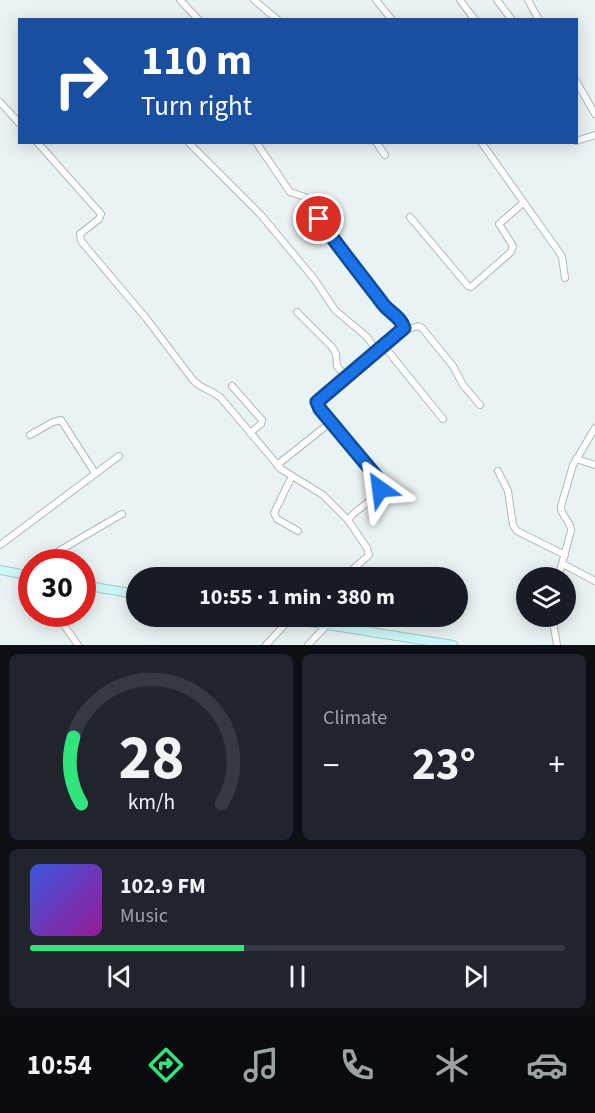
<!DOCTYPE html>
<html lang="en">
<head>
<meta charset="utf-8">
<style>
  :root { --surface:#171b24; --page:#20242c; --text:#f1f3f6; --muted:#9ea1a6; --line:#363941; --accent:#31e47b }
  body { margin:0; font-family:"Source Sans 3",sans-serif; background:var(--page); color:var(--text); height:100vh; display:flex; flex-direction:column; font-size:22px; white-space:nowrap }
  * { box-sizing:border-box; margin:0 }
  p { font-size:20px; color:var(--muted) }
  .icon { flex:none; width:33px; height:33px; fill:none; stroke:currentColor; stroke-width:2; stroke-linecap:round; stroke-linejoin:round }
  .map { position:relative; height:645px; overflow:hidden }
  .side { display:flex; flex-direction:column; gap:9px; padding:9px; background:#0d0f14; flex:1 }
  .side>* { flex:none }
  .top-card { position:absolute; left:18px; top:18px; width:560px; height:126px; border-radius:0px; box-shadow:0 3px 15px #0003; background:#1a4fa0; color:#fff; overflow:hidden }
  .controls { position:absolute; left:516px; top:567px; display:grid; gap:12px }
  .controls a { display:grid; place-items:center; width:60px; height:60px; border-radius:50%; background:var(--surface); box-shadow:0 3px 15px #0003; font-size:30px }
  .speed { position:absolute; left:18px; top:549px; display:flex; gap:12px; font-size:30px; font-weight:700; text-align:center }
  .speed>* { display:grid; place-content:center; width:78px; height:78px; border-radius:50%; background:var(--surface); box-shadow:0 3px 15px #0003; line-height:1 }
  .speed .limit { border:9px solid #d22; background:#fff; color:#111 }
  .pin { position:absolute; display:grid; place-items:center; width:51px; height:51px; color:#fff; margin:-26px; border:3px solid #fff; border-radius:50%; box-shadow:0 2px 6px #0007 }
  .me { position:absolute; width:66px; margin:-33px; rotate:329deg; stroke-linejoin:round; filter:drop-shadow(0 0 4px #0008) }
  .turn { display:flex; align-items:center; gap:21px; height:126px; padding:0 24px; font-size:27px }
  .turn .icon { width:78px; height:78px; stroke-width:2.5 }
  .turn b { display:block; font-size:42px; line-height:51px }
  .big { font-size:45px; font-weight:700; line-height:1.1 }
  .side .widget { flex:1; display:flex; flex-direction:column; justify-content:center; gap:9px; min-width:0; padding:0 21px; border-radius:9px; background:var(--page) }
  .side .dial { align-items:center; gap:0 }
  .dial svg { height:156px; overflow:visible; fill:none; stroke:var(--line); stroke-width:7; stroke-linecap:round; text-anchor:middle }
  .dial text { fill:var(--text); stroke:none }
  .song { display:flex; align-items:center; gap:18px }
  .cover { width:72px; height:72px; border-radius:9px; background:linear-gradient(135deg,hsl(230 70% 55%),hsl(300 70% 35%)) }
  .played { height:6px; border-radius:3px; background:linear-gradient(90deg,var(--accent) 40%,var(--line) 40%) }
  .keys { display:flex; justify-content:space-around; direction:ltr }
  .heat { display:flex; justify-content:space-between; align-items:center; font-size:33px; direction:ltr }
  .side .tiles { flex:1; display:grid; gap:9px; grid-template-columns:1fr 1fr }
  .widget:last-child { grid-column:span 2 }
  .trip { position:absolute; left:126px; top:567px; width:342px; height:60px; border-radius:30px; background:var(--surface); box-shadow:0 3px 15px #0003; font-weight:700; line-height:60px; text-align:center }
  .tab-bar { display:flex; height:96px; justify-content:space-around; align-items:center; background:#090b0e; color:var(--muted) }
  .tab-bar .icon { width:42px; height:42px }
  .tab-bar .current { color:var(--accent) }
  .tab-bar b { font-size:27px; color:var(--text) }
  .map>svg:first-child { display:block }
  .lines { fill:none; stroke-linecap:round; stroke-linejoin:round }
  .street-casing { stroke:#abbbba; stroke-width:8 }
  .secondary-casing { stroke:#9ccbcb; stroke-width:10 }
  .street { stroke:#fff; stroke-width:6 }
  .secondary { stroke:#cef8f9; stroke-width:8 }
  .route-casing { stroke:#114b97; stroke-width:15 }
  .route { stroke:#1a73e8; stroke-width:10 }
</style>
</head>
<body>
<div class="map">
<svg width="595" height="645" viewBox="0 0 595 645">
  <rect width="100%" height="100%" fill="#eaf3f3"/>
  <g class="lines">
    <defs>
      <g id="street">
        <polyline points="180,0 199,20"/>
        <polyline points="254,0 278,20"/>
        <polyline points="376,0 392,20"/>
        <polyline points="460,0 475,20"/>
        <polyline points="497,0 512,20"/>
        <polyline points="528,0 539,20"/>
        <polyline points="576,81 595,114"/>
        <polyline points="0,102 20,124"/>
        <polyline points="576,141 595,135"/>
        <path d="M 37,142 L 101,214 L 99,219 L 80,234 L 81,241 L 146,318 L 193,380 C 201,389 212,390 221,398 L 281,469 L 323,495 L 348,520"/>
        <polyline points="188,142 261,215 315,280 335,310 367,337 377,351"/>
        <path d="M 256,142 L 290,192 L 305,197 L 359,274 L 375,292 L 386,307 L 401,321 L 404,328 L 400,333 L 383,345 L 317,402 L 320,409 L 376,476 C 381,483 382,489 376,496 L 353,514 L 348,520 L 367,548 L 369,555 L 343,578"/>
        <polyline points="376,142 385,155"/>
        <polyline points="481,142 559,252 562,257 565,278"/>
        <polyline points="410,217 468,286 471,287 511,252 513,246 499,224 523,203"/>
        <polyline points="297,312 332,347 336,354 337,366 346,377"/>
        <polyline points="403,331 418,326 422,328 453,366 463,385 480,405"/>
        <polyline points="383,345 443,419"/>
        <polyline points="232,386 262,420 261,424 250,433"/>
        <polyline points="30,435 53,422 61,420 95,473"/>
        <polyline points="576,459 595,465"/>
        <polyline points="277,465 331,422"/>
        <polyline points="498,471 508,491 513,525 517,531 565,555"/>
        <polyline points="292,476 274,513 277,519 298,531"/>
        <polyline points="0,545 119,456"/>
        <polyline points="40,562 122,514"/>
        <polyline points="563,564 595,581"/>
        <path d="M 558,578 L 571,531 C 571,520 560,516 561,506 L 573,465 L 595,428"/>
        <polyline points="56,614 78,645"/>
        <polyline points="552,616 557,645"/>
        <polyline points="266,645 289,620"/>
        <polyline points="308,645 327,625"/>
      </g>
      <g id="secondary">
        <polyline points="0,570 32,576"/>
        <polyline points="82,585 136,594"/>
        <polyline points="271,616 453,645"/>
      </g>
    </defs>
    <!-- street casing -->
    <use href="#street" class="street-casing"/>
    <!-- secondary casing -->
    <use href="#secondary" class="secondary-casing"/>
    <!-- street -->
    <use href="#street" class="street"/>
    <!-- secondary -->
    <use href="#secondary" class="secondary"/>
  </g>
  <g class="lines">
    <defs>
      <path id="route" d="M 319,219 C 339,248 362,276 383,304 C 390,313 401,317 404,328 L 317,402 L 320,409 L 376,476 L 380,489"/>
    </defs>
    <!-- route casing -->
    <use href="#route" class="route-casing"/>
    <!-- route -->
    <use href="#route" class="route"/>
  </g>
</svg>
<div class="controls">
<a><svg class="icon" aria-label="layers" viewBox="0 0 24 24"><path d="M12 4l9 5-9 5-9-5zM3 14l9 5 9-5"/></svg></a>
</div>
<div class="speed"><div class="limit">30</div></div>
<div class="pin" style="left:319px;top:219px;background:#d93025"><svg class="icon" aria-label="arrive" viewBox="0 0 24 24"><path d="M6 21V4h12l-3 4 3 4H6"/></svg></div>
<svg class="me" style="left:380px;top:489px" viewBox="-20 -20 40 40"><path d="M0-17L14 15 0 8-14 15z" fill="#1a73e8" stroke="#fff" stroke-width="4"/></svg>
<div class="trip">10:55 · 1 min · 380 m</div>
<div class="top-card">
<div class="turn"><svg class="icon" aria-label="right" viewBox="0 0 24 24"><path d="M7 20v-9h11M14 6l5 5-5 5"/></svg><div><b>110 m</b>Turn right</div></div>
</div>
</div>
<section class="side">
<div class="tiles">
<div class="widget dial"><svg viewBox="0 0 100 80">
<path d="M14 69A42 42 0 1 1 86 69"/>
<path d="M14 69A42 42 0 0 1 10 35" stroke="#31e47b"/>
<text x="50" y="56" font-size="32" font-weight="700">28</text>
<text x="50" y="72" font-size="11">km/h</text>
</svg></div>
<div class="widget"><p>Climate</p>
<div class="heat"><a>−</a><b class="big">23°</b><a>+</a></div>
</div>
<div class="widget">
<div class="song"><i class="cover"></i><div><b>102.9 FM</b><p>Music</p></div></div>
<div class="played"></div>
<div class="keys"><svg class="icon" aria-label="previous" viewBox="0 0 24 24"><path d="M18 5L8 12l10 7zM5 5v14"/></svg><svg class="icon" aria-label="pause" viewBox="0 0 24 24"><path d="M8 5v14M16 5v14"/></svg><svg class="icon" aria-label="next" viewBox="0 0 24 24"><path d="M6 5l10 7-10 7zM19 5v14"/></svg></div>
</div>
</div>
</section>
<nav class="tab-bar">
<b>10:54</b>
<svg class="icon current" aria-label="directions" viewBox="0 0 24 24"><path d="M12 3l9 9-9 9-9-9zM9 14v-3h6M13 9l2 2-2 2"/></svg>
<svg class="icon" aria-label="music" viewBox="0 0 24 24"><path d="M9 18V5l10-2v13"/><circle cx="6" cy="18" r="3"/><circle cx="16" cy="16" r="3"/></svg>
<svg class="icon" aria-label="phone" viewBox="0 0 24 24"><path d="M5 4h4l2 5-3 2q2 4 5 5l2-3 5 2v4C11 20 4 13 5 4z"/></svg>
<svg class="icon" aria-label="climate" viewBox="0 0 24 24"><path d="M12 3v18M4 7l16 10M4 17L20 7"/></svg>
<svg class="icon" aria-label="car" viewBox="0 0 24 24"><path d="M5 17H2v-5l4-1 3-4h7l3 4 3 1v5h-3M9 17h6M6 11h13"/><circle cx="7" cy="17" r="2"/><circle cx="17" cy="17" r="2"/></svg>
</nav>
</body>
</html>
